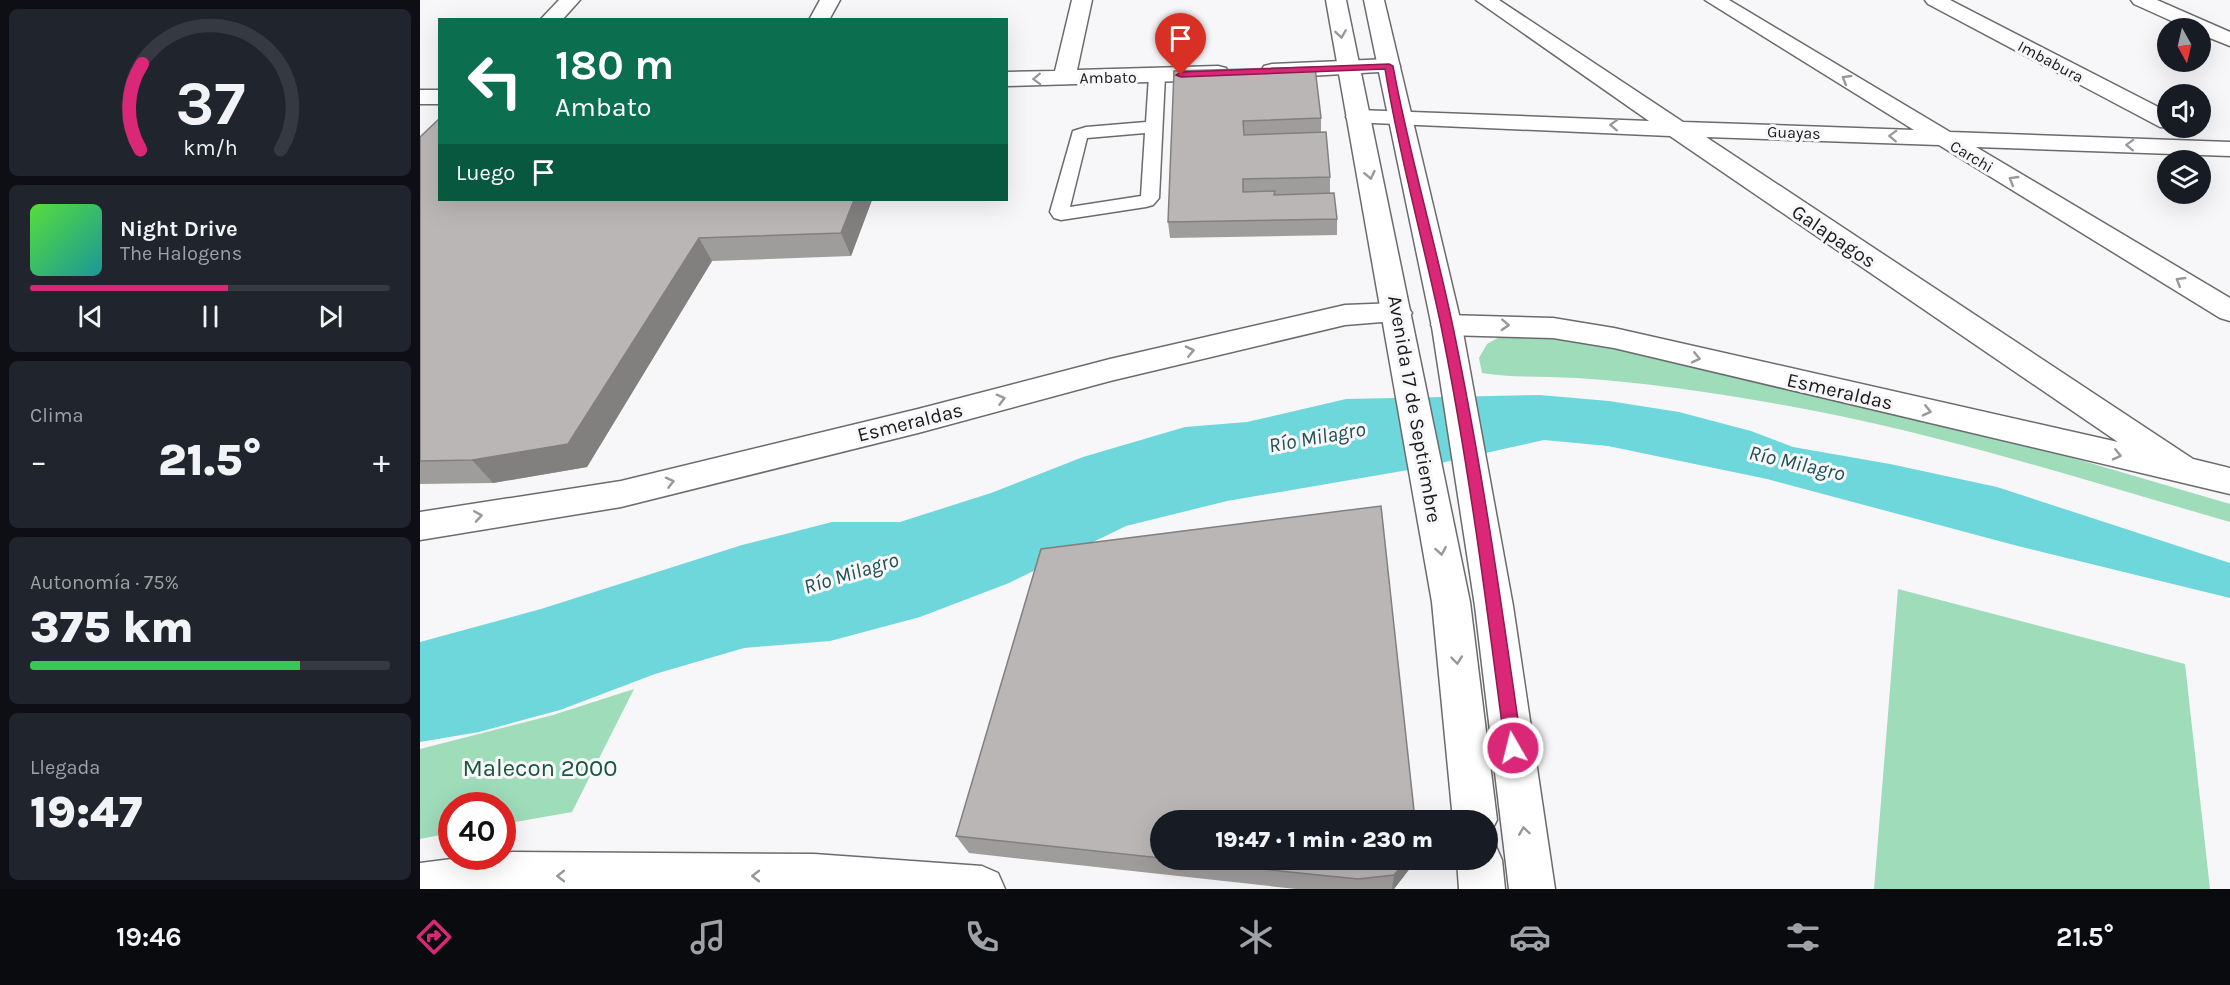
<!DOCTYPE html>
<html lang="es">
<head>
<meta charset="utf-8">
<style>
  :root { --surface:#171b24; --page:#20242c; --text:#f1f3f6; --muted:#9ea1a6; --line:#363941; --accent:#db2777 }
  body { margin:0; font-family:Karla,sans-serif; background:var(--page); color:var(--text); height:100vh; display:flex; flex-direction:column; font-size:22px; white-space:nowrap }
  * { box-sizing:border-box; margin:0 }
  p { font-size:20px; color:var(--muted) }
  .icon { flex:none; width:33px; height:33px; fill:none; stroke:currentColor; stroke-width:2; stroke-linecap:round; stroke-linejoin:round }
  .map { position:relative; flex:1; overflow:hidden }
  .side { display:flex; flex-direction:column; gap:9px; padding:9px; background:#0d0f14; width:420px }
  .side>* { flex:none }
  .top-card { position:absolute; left:18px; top:18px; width:570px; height:183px; border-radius:0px; box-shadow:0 6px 24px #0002; background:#0b6e4f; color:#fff; overflow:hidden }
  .needle { width:39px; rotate:172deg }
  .tools { position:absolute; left:1737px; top:18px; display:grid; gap:12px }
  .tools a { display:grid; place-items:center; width:54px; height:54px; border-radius:50%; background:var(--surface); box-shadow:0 6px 24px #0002; font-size:30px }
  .speed { position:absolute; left:18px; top:792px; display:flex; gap:12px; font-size:30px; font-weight:700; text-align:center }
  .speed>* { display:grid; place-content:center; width:78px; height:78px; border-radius:50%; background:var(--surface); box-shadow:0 6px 24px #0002; line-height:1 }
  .speed .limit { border:9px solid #d22; background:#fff; color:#111 }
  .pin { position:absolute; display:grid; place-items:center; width:51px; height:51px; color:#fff; margin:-62px -26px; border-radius:50% 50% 50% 0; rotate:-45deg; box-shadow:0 0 6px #0007 }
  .pin .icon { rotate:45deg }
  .me { position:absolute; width:66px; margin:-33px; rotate:352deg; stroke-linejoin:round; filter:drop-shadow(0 0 4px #0008) }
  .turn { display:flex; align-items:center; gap:21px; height:126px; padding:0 18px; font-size:27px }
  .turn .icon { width:78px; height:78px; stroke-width:2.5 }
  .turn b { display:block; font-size:42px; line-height:51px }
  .then { display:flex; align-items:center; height:57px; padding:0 18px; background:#0003; gap:12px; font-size:22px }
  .big { font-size:45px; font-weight:800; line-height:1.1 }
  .side .tile { flex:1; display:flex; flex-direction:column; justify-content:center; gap:9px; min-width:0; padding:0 21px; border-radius:9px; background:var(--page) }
  .side .dial { align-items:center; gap:0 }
  .dial svg { height:156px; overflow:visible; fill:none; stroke:var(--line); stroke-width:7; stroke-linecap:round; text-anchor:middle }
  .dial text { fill:var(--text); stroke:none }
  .song { display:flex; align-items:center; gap:18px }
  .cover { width:72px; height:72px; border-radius:9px; background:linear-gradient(135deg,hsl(110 70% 55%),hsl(180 70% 35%)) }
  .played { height:6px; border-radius:3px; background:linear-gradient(90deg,var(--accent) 55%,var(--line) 55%) }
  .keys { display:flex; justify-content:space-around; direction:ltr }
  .heat { display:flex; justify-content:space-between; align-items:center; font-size:33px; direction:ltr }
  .charge { height:9px; border-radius:4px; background:linear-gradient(90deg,#34c759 75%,var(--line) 0) }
  .trip { position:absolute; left:730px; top:810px; width:348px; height:60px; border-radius:30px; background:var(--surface); box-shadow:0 6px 24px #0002; font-weight:800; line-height:60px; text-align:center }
  .tab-bar { display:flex; height:96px; justify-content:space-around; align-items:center; background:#090b0e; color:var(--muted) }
  .tab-bar .icon { width:42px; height:42px }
  .tab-bar .current { color:var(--accent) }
  .tab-bar b { font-size:27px; color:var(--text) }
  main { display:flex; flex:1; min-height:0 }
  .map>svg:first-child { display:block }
  .green { fill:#9edcba }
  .water { fill:#6dd7db }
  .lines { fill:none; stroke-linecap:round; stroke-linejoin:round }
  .service-casing { stroke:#6b6b6e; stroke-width:3 }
  .minor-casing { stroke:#6b6b6e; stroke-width:3 }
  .tertiary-casing { stroke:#6b6b6e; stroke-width:3 }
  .service { fill:#fff; fill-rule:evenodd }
  .minor { fill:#fff; fill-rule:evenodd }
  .tertiary { fill:#fff; fill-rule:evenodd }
  .wall { fill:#9f9d9c }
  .shaded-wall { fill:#827f7f }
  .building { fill:#b9b6b5; stroke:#827f7f; stroke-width:1.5 }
  .oneway { stroke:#989898 }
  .route { fill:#db2777; stroke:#8e194d; stroke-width:1.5 }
  .labels { text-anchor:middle; stroke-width:6; stroke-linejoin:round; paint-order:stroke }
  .far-street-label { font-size:16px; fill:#19191a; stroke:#f7f7fa }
  .street-label { font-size:20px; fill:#19191a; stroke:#f7f7fa }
  .water-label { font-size:21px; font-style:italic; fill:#215052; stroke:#f7f7fa }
  .near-park-label { font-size:24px; fill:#1a573c; stroke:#f7f7fa }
</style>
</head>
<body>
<main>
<section class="side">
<div class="tile dial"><svg viewBox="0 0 100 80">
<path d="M14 69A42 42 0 1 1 86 69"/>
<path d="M14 69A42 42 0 0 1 15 25" stroke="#db2777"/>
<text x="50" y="56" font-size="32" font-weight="700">37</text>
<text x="50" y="72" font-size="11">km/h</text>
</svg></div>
<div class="tile">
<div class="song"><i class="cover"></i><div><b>Night Drive</b><p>The Halogens</p></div></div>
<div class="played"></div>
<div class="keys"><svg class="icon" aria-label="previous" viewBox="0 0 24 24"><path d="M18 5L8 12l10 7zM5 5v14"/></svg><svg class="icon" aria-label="pause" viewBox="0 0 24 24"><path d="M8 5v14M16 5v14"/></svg><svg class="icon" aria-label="next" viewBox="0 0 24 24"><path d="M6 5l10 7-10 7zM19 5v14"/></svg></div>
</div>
<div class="tile"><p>Clima</p>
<div class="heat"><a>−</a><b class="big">21.5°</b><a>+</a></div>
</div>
<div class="tile"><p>Autonomía · 75%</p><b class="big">375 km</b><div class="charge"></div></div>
<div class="tile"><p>Llegada</p><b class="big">19:47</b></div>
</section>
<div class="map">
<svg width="1810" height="889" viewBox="0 0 1810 889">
  <rect width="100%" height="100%" fill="#f7f7fa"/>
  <!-- green -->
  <g class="green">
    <path d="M 1083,335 L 1151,339 L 1222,352 L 1643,455 L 1810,504 L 1810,522 C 1657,478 1503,428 1346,402 C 1284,391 1220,382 1157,378 C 1125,376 1094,378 1062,373 L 1059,358 L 1067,344 Z"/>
    <polygon points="1478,589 1765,664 1790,889 1454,889"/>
    <polygon points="214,689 152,812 83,824 82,806 32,806 31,833 0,839 0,749 133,715"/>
  </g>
  <!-- water -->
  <polygon class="water" points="1120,395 1189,401 1259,412 1331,431 1373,447 1470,464 1577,487 1810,563 1810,598 1594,545 1347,479 1188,446 1124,440 994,469 807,501 706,526 589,583 500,617 410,641 324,648 235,674 140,710 59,732 0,742 0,642 121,609 322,545 412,522 480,522 571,493 663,457 765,427 827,422 926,399"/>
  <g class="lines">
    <defs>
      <path id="service" d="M 737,71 L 745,76 L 739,198 L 733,205 L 726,207 L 641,220 L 634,218 L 630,212 L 653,131 L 666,127 L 726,122 L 729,76 ZM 725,133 L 721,196 L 650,207 L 667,138 Z"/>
      <g id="minor">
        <polygon points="139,0 160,0 142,20 120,20"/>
        <polygon points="400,0 420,0 409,20 389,20"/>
        <polygon points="652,0 672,0 657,70 798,66 806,68 809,73 806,78 798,80 586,86 586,72 635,71"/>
        <polygon points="1056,0 1079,0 1263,122 1494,130 1285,0 1309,0 1530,132 1810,142 1810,156 1556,147 1810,298 1810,321 1800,318 1519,145 1286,137 1773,459 1810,468 1810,494 1194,348 1133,338 1026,335 1016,332 1011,325 1016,318 1026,315 1133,318 1194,328 1698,442 1250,136 930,122 926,117 930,112 938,110 1229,121"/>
        <polygon points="1505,0 1530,0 1748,112 1748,128 1754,128 1740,127 1508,4"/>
        <polygon points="1711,0 1737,0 1810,32 1810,46 1780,34 1780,28 1767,28 1714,4"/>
        <polygon points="969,59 977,61 980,66 977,71 852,78 844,76 841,71 844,66 852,64"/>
        <rect x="0" y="90" width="20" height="14"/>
        <polygon points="977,303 987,306 992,313 987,320 925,325 690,381 498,433 201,507 0,540 0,512 201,481 498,409 690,359 925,305"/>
      </g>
      <g id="tertiary">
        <polygon points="906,0 926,0 1050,602 1077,820 1068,837 1068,820 1033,820 1012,602"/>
        <polygon points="944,0 964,0 1042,327 1093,606 1135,889 1089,889 1055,606 1012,327"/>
        <polygon points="1068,841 1075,844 1082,860 1085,889 1039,889 1037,860 1068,860"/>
        <polygon points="92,852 394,854 562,866 578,873 585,889 0,889 0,863 55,856 82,856 82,853"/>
      </g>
    </defs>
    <!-- service casing -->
    <use href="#service" class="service-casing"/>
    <!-- minor casing -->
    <use href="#minor" class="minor-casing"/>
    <!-- tertiary casing -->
    <use href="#tertiary" class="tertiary-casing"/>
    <!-- service -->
    <use href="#service" class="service"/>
    <!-- minor -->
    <use href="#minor" class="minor"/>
    <!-- tertiary -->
    <use href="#tertiary" class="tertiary"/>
  </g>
  <!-- wall -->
  <g class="wall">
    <polygon points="754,71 901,118 901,133 910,177 910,193 855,195 917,219 917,235 750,238 748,222"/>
    <polygon points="0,137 20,200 452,200 431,256 292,261 167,467 73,483 0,484"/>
    <polygon points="741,820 741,860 995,860 994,863 974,889 876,889 549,853 536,836"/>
  </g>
  <!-- shaded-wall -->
  <g class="shaded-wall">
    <polygon points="434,200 452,200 431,256 421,233"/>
    <polygon points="279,238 292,261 167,467 73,483 52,460"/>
    <polygon points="987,860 995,860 994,863 974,889 972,889 974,875"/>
  </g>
  <!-- building -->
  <g class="building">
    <polygon points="895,67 901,118 823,121 824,135 906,132 910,177 823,179 823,192 855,191 854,195 914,193 917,219 748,222 754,71"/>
    <polygon points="20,118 20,200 434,200 421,233 279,238 148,444 52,460 0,461 0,137"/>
    <polygon points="961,506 995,820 741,820 741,858 536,836 621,549"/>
    <polygon points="754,860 987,860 974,875 938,879"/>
  </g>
  <!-- one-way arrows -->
  <defs><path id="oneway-chevron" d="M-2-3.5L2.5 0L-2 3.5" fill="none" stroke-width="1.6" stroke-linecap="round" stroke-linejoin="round" transform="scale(1.5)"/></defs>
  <g class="oneway">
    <use href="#oneway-chevron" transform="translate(921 34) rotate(81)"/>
    <use href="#oneway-chevron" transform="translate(617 79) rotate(178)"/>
    <use href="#oneway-chevron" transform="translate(1426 79) rotate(-149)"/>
    <use href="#oneway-chevron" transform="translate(1194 125) rotate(-178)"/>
    <use href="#oneway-chevron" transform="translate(1473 136) rotate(-178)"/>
    <use href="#oneway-chevron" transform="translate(1710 145) rotate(-178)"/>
    <use href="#oneway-chevron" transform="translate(950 175) rotate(78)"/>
    <use href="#oneway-chevron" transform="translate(1593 180) rotate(-149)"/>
    <use href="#oneway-chevron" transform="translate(1760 281) rotate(-149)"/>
    <use href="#oneway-chevron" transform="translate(1085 325) rotate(3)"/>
    <use href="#oneway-chevron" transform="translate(770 351) rotate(-13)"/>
    <use href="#oneway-chevron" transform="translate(1276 358) rotate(13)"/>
    <use href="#oneway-chevron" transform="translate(581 399) rotate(-15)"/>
    <use href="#oneway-chevron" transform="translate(1507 411) rotate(13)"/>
    <use href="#oneway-chevron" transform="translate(1697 455) rotate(13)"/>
    <use href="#oneway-chevron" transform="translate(250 482) rotate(-14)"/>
    <use href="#oneway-chevron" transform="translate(58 516) rotate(-9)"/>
    <use href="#oneway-chevron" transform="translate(1021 551) rotate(80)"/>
    <use href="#oneway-chevron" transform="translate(1037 660) rotate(84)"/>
    <use href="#oneway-chevron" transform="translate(1104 831) rotate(-98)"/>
    <use href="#oneway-chevron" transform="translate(141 876) rotate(-180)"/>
    <use href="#oneway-chevron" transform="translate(336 876) rotate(-180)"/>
  </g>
  <!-- route -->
  <path class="route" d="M 969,64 L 973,66 C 989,154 1015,240 1033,327 C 1062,466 1082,607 1102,748 L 1099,754 L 1093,756 L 1087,754 L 1085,748 C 1067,607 1049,465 1021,326 C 1003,240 979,156 965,69 L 761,77 L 756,75 L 761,72 Z"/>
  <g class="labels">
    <!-- far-street labels -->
    <g class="far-street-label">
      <text transform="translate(1631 61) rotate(28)" y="6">Imbabura</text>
      <text transform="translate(688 77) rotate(-1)" y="6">Ambato</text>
      <text transform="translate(1374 132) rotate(2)" y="6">Guayas</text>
      <text transform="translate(1552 156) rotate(31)" y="6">Carchi</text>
    </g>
    <!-- street labels -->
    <g class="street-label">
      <text transform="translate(1414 236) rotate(34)" y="7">Galapagos</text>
      <text transform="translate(1420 391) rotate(13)" y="7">Esmeraldas</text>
      <text transform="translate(995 409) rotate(80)" y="7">Avenida 17 de Septiembre</text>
      <text transform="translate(490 422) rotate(-14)" y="7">Esmeraldas</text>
    </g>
    <!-- water labels -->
    <g class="water-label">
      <text transform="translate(897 437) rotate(-10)" y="7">Río Milagro</text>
      <text transform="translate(1377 463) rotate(13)" y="7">Río Milagro</text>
      <text transform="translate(431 573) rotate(-17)" y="7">Río Milagro</text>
    </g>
    <!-- near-park labels -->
    <g class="near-park-label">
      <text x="120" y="776">Malecon 2000</text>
    </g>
  </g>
</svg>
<div class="tools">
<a><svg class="needle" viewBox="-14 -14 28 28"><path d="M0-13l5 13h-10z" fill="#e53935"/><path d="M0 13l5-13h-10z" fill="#9ea1a6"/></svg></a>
<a><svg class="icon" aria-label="sound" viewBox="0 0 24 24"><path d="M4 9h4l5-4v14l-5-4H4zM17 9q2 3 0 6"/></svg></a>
<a><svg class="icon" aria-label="layers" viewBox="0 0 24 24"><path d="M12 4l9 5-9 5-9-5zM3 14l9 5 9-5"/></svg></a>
</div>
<div class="speed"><div class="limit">40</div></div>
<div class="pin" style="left:761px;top:75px;background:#d93025"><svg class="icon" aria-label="arrive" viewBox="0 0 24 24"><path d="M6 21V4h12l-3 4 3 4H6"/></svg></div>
<svg class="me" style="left:1093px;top:748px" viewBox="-20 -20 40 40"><circle r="17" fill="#db2777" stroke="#fff" stroke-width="3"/><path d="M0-11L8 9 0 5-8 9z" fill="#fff"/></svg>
<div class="trip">19:47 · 1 min · 230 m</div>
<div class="top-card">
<div class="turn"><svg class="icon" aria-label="left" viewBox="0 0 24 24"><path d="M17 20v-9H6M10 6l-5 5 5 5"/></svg><div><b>180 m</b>Ambato</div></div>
<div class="then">Luego<svg class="icon" aria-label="arrive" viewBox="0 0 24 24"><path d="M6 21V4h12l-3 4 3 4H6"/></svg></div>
</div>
</div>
</main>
<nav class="tab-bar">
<b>19:46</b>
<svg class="icon current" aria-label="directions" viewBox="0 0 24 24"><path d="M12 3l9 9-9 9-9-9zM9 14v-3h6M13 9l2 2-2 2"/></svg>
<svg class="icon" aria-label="music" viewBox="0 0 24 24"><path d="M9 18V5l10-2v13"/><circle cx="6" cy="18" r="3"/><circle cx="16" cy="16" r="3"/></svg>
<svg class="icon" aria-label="phone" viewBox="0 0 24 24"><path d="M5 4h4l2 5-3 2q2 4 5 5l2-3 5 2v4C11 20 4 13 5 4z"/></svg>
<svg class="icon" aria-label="climate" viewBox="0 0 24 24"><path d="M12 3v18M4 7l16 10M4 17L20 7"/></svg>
<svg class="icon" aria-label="car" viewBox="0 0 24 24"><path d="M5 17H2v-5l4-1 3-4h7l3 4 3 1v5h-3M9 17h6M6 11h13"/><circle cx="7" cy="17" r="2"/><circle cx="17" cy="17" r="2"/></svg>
<svg class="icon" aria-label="filters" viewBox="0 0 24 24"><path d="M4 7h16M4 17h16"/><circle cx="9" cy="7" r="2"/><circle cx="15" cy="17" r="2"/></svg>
<b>21.5°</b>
</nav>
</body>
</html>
